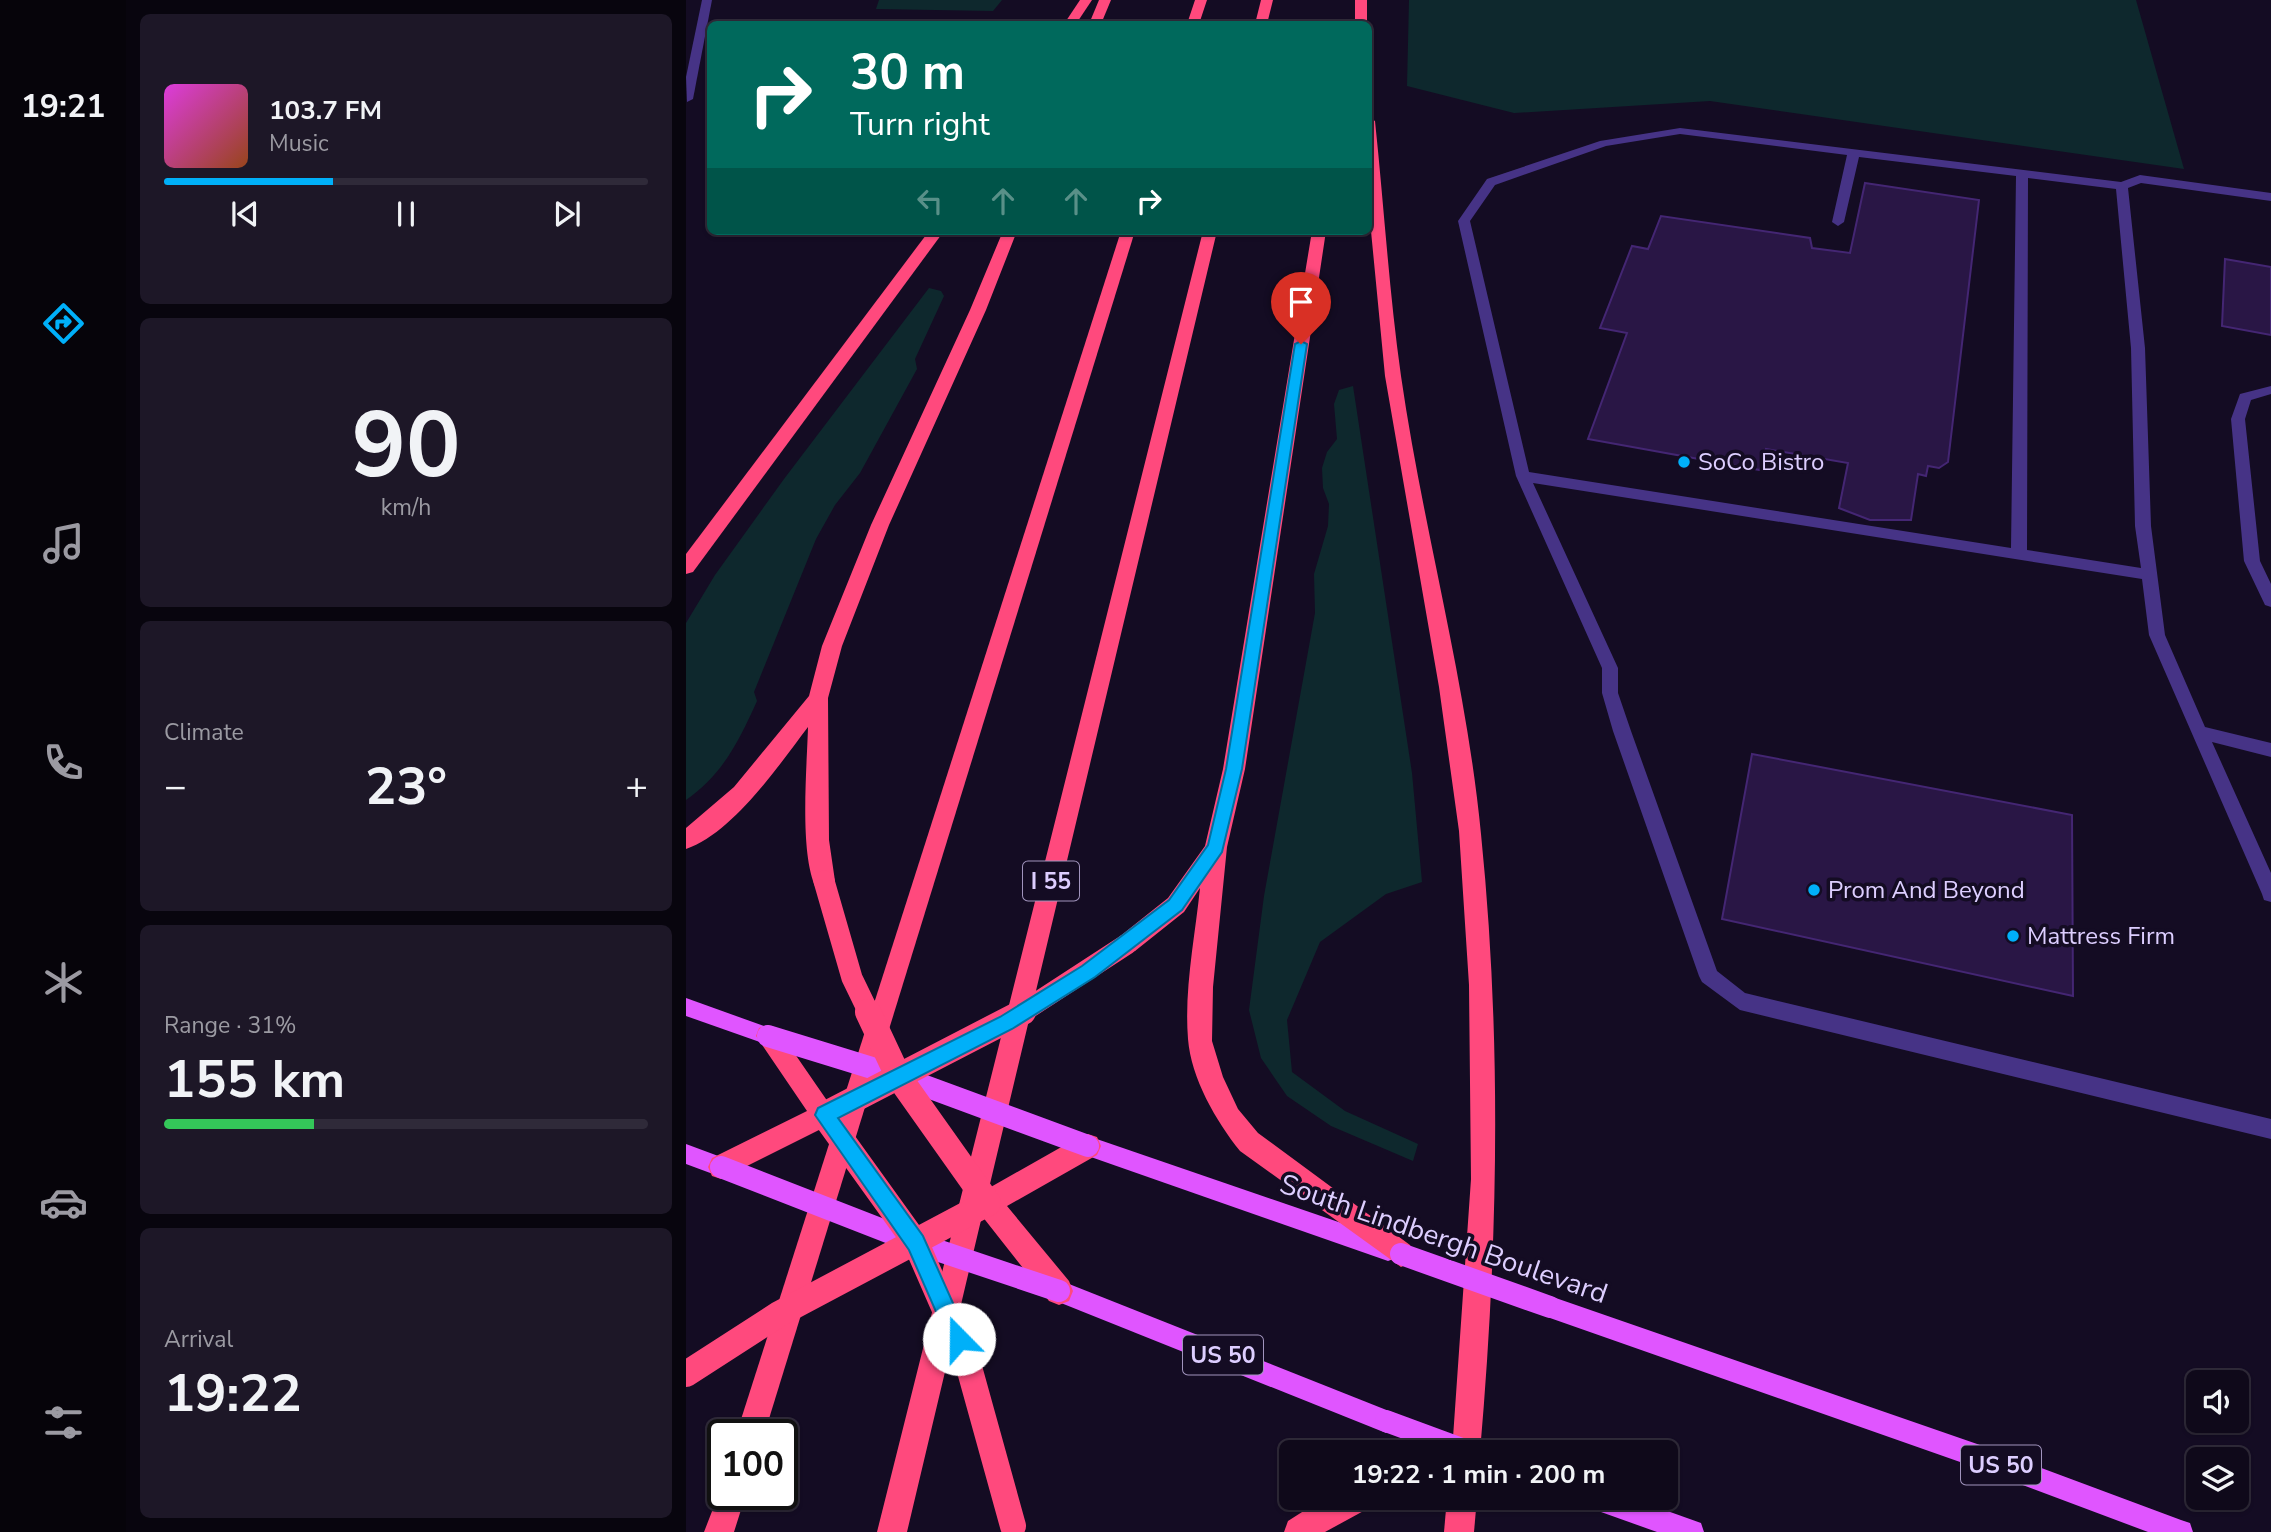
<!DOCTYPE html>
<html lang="en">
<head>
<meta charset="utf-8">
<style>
  :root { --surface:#0f091a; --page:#1d1727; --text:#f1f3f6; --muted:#9b9aa2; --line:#2f2a39; --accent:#00b0f9 }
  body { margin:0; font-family:"Nunito Sans",sans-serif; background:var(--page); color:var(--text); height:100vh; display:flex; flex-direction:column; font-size:26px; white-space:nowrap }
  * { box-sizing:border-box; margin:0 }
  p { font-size:23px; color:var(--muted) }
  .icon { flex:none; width:38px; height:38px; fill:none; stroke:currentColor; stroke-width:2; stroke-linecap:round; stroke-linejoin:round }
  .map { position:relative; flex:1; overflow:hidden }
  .drawer { display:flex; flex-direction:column; gap:14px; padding:14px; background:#08050e; width:560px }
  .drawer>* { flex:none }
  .guide { position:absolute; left:21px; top:21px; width:665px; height:214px; border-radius:10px; box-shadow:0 2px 5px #0004,0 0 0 2px var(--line); background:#00695c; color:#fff; overflow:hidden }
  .controls { position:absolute; left:1500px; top:1370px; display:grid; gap:14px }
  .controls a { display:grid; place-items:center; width:63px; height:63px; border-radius:10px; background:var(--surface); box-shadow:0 2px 5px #0004,0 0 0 2px var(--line); font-size:35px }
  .speed { position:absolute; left:21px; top:1419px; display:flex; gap:14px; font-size:35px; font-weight:700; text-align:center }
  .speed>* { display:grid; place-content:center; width:91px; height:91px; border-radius:50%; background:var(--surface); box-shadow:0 2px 5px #0004,0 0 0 2px var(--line); line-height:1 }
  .speed .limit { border:4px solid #111; border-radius:10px; background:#fff; color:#111 }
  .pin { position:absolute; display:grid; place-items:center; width:60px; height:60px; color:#fff; margin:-72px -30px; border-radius:50% 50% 50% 0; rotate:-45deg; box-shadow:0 0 7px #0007 }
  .pin .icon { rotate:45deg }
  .me { position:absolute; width:77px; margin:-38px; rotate:338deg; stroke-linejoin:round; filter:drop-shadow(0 0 5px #0008) }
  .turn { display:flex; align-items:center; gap:24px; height:147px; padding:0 28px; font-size:32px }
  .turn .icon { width:91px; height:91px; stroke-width:2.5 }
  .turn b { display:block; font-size:49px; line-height:60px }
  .lanes { display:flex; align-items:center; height:66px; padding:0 28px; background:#0003; justify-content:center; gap:35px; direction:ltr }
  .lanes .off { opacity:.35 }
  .big { font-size:52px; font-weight:700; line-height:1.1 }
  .drawer .card { flex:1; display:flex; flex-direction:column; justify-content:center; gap:10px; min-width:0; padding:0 24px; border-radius:10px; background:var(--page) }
  .drawer .dial { align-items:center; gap:0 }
  .dial b { font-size:91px; line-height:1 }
  .song { display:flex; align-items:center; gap:21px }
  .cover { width:84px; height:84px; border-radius:10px; background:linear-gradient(135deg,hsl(300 70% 55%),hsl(20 70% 35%)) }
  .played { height:7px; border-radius:4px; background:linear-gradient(90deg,var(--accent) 35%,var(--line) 35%) }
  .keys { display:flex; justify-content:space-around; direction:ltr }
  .heat { display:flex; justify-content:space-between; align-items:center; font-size:38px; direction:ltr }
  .charge { height:10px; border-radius:5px; background:linear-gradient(90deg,#34c759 31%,var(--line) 0) }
  .trip { position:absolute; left:593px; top:1440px; width:399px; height:70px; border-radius:10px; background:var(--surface); box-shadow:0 2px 5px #0004,0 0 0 2px var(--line); font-weight:700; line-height:70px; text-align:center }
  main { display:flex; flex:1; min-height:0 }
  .tab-bar { display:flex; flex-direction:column; width:126px; justify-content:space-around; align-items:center; background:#06040a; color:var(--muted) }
  .tab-bar .icon { width:49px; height:49px }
  .tab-bar .selected { color:var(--accent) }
  .tab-bar b { font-size:32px; color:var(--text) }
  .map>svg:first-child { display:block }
  .green { fill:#0e282d }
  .building { fill:#291645; stroke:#442673; stroke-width:2 }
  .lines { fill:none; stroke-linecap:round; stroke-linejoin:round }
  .service { fill:#463386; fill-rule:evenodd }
  .primary { fill:#e055ff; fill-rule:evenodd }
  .motorway { fill:#ff497d; fill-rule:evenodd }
  .primary-bridge { stroke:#e055ff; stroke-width:22 }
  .motorway-bridge-far1 { stroke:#ff497d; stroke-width:21 }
  .motorway-bridge { stroke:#ff497d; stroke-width:26 }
  .route { fill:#00b0f9; stroke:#0072a2; stroke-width:2 }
  .poi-dot { fill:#00b0f9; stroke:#140c23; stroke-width:2.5 }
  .labels { text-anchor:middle; stroke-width:7; stroke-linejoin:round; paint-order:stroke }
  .shield { fill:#140c23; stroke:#a194bd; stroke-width:2 }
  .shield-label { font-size:23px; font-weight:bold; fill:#ddceff }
  .poi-label { font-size:24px; fill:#ddceff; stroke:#140c23; text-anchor:start }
  .near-street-label { font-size:28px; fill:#ddceff; stroke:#140c23 }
</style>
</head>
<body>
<main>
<nav class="tab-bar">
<b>19:21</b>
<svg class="icon selected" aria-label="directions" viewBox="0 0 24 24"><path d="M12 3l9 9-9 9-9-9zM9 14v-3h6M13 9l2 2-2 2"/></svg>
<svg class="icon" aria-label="music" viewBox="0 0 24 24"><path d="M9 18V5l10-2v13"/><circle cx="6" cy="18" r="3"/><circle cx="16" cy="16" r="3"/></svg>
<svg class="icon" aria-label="phone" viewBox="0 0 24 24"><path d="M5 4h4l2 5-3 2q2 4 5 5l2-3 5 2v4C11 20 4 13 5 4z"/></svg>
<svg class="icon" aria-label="climate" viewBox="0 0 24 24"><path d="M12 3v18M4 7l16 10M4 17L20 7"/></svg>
<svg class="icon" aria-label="car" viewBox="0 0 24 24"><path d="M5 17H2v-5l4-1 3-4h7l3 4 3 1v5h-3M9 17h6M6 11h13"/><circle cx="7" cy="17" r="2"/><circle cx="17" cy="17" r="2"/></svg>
<svg class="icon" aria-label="filters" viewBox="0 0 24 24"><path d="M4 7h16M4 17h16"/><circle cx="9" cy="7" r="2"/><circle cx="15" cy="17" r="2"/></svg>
</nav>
<section class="drawer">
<div class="card">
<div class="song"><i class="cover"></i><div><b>103.7 FM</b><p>Music</p></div></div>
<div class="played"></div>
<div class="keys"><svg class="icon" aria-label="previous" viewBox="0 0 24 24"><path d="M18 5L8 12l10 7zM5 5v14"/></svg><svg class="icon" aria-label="pause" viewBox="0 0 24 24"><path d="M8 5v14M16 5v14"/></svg><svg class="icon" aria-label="next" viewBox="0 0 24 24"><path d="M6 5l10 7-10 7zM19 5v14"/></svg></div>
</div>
<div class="card dial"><b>90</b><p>km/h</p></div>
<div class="card"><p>Climate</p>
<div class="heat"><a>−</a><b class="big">23°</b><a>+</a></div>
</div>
<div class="card"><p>Range · 31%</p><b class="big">155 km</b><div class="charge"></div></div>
<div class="card"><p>Arrival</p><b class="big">19:22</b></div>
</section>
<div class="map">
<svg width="1585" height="1532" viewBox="0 0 1585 1532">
  <rect width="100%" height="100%" fill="#140c23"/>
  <!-- green -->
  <g class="green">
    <polygon points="193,0 316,0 307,11 190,9"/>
    <polygon points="723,0 1450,0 1498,169 1024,101 828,113 721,86"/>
    <path d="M 243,288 L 255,291 L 258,296 L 229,359 L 231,369 L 174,473 L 149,505 L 130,539 L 68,692 L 71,701 C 53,741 37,774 0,800 L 0,623 L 29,575 L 98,479 Z"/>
    <polygon points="667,386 726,773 736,882 700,894 634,942 601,1020 606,1072 659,1111 732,1144 727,1161 645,1126 601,1096 575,1058 563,1010 578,896 629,613 628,574 642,526 643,504 637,488 636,468 641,452 651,439 648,404 653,390"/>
  </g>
  <!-- building -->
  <g class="building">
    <polygon points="1179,183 1293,200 1262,462 1253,468 1242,466 1240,476 1232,474 1225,520 1184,520 1153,508 1162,463 1080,449 1074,470 902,439 941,333 914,328 946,246 962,249 975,216 1124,238 1126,248 1164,253"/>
    <polygon points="1539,259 1585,267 1585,335 1536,326"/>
    <polygon points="1066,754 1386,815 1387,996 1036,919"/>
  </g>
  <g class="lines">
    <!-- service -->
    <g class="service">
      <polygon points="16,0 26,0 7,99 1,102 0,77"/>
      <path d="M 994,128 L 1435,182 L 1454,175 L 1585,193 L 1585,201 L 1455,183 L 1442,188 L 1459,348 L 1465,526 L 1479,635 L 1519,727 L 1585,743 L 1585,757 L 1526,742 L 1585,873 L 1585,902 L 1578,900 L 1576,894 L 1463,635 L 1456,579 L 847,483 L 932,668 L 932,693 L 945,731 L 1031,971 L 1059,993 L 1585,1119 L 1585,1139 L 1054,1010 L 1016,982 L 1013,976 L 927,731 L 916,693 L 916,668 L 830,476 L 772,221 L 801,179 L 914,141 ZM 994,134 L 1161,155 L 1146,222 L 1152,226 L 1158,222 L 1173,157 L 1330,176 L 1325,548 L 843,472 L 784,221 L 809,185 L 920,146 ZM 1342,178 L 1430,189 L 1445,348 L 1449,526 L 1455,568 L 1341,550 Z"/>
      <polygon points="1585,386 1585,394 1565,400 1559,419 1574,561 1585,584 1585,607 1579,605 1558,561 1545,419 1554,394"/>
    </g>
    <!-- primary -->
    <g class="primary">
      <polygon points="0,998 89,1030 92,1036 89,1042 82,1045 0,1016"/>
      <polygon points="402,1136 702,1239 710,1242 713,1250 710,1258 702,1261 402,1156 395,1153 391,1146 395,1139"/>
      <polygon points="0,1144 43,1160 46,1167 43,1174 35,1177 0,1164"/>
      <polygon points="373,1280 708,1413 712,1421 708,1429 700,1433 365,1299 362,1291 365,1283"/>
      <polygon points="864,1296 1294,1445 1495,1520 1504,1523 1507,1532 1462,1532 1294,1469 864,1318 856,1315 853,1307 856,1299"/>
      <polygon points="898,1498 945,1498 1015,1523 1018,1532 971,1532 901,1507"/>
    </g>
    <!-- motorway -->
    <g class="motorway">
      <polygon points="394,0 406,0 390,24 378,24"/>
      <polygon points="413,0 425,0 415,24 403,24"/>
      <polygon points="509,0 521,0 513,24 501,24"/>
      <polygon points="575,0 587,0 581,24 569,24"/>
      <rect x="669" y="0" width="12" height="24"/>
      <path d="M 682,117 L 689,121 C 698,206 703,291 715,376 C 737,529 780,679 795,834 C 816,1040 812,1246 794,1452 L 766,1452 L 785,1179 L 783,985 L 773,831 L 753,687 L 699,376 L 682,200 Z"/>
      <polygon points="243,231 258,231 7,572 0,574 0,554"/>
      <path d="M 317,231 L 331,231 L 300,310 L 203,525 L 156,646 L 142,698 L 143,840 L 149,881 L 146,888 L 138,890 L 130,888 C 113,853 121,767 122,727 C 93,765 47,833 0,849 L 0,828 L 48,787 L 123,696 L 136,646 L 185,525 L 284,310 Z"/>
      <polygon points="435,231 449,231 78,1435 50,1435"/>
      <polygon points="517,231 531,231 303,1188 393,1137 402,1134 411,1137 415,1146 411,1155 321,1206 383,1281 387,1291 383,1301 373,1305 363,1301 296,1216 221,1532 191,1532"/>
      <path d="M 626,231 L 640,231 L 559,769 L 541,847 L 527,987 L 526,1041 L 537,1077 L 552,1109 L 572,1133 L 724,1245 L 728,1254 L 724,1263 L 715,1267 L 554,1151 C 530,1121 505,1078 502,1039 C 498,989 509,937 514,888 L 498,912 L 449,951 L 441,954 L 433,951 L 429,944 L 433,937 L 482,898 L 519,846 L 537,769 Z"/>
      <polygon points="82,1025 91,1028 151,1115 147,1123 35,1179 26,1176 22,1167 26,1158 121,1111 70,1036 73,1028"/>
      <polygon points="37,1483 37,1494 60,1494 48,1532 18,1532"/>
      <polygon points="638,1498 688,1498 683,1508 639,1532 598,1532 602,1521"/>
      <polygon points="761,1498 791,1498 788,1532 758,1532"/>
    </g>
    <!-- primary-bridge -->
    <g class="primary-bridge">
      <polyline points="82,1036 212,1076 402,1146"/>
      <polyline points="35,1167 230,1243 373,1291"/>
      <polyline points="715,1254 864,1307"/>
      <polyline points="700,1421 784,1452"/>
    </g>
    <!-- motorway-bridge-far1 -->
    <g class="motorway-bridge-far1">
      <polyline points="138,881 166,978 183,1013"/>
      <polyline points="335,1013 441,944"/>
    </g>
    <!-- motorway-bridge -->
    <g class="motorway-bridge">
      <polyline points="0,1374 93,1314 302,1203 212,1076 182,1012"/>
      <polyline points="327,1526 281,1360 230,1243 138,1115 337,1012"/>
    </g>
  </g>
  <!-- route -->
  <polygon class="route" points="615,341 621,344 556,769 536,852 496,910 409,977 326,1029 152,1118 237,1236 283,1339 280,1346 273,1349 265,1346 223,1250 129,1115 132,1108 314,1017 396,966 483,900 522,845 540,769 609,344"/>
  <!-- markers -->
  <g class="poi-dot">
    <circle cx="998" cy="462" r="7"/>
    <circle cx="1128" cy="890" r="7"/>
    <circle cx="1327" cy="936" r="7"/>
  </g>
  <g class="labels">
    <!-- shield labels -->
    <g class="shield">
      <rect x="337" y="861.5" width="56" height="39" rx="5"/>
      <rect x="497" y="1335.5" width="80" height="39" rx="5"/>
      <rect x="1275" y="1445.5" width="80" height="39" rx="5"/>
    </g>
    <g class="shield-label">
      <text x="365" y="889">I 55</text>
      <text x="537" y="1363">US 50</text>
      <text x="1315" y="1473">US 50</text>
    </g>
    <!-- poi labels -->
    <g class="poi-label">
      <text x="1012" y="470">SoCo Bistro</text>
      <text x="1142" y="898">Prom And Beyond</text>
      <text x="1341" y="944">Mattress Firm</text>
    </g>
    <!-- near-street labels -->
    <g class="near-street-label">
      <text transform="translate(758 1238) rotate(19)" y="10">South Lindbergh Boulevard</text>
    </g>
  </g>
</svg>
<div class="controls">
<a><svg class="icon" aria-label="sound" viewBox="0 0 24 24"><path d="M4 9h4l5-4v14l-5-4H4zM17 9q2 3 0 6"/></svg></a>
<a><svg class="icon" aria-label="layers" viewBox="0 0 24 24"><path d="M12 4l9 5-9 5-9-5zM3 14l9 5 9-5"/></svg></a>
</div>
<div class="speed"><div class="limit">100</div></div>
<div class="pin" style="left:615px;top:344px;background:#d93025"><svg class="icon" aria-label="arrive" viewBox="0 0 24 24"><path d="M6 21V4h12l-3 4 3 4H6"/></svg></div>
<svg class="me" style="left:273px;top:1339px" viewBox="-20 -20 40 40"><circle r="19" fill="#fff"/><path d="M0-13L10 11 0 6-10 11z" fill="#00b0f9"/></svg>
<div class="trip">19:22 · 1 min · 200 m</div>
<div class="guide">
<div class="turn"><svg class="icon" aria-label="right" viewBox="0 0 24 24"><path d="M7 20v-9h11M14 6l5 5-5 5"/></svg><div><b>30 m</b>Turn right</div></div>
<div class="lanes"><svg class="icon off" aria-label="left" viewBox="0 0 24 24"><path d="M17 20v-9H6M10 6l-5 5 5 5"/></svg><svg class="icon off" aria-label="ahead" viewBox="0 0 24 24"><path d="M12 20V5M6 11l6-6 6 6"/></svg><svg class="icon off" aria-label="ahead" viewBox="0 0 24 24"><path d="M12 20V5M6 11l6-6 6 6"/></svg><svg class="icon" aria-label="right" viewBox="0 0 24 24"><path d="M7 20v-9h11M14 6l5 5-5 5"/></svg></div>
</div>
</div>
</main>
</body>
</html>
